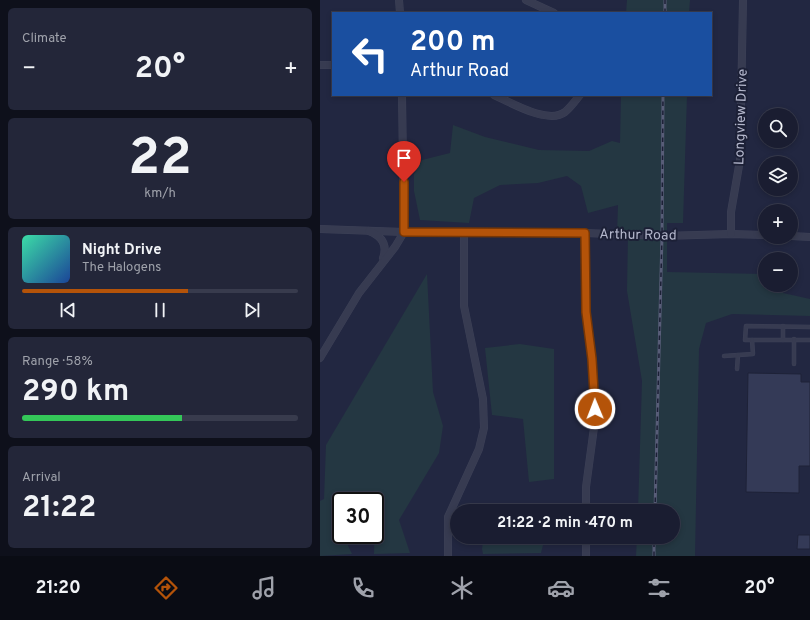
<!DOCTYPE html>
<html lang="en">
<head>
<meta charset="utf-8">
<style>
  :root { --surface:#1a1d31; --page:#232639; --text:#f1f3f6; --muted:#9fa2ab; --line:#383b4d; --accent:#b45309 }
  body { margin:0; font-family:Overpass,sans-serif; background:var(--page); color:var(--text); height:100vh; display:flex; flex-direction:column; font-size:15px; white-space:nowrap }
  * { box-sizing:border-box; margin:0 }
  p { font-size:13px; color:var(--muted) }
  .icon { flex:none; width:22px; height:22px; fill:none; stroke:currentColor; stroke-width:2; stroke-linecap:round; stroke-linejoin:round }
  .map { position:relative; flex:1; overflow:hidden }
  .details { display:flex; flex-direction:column; gap:8px; padding:8px; background:#0e101b; width:320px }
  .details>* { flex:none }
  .banner { position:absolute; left:12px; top:12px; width:380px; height:84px; border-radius:0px; box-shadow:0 2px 6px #0003,0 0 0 1px var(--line); background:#1a4fa0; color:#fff; overflow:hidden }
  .buttons { position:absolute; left:438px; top:108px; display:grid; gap:8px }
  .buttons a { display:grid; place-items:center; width:40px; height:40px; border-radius:50%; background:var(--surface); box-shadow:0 2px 6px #0003,0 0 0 1px var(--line); font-size:20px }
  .speed { position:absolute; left:12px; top:492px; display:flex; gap:8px; font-size:20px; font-weight:700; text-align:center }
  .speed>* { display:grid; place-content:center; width:52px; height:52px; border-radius:50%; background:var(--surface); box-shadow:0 2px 6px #0003,0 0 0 1px var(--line); line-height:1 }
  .speed .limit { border:2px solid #111; border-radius:6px; background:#fff; color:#111 }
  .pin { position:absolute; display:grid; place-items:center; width:34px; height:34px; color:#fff; margin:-41px -17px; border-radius:50% 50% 50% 0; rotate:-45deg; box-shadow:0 0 4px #0007 }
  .pin .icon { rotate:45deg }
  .me { position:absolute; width:44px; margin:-22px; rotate:359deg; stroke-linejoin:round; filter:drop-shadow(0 0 3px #0008) }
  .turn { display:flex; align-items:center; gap:14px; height:84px; padding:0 12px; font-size:18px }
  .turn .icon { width:52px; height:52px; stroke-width:2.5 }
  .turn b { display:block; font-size:28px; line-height:34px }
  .big { font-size:30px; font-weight:700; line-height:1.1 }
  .details .widget { flex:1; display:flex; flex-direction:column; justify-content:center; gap:6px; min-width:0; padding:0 14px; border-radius:6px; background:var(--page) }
  .details .dial { align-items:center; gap:0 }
  .dial b { font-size:52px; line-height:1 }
  .song { display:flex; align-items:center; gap:12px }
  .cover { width:48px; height:48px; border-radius:6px; background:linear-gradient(135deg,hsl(160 70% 55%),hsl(220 70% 35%)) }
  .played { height:4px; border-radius:2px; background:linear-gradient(90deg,var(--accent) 60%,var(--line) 60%) }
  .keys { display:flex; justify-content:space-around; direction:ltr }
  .heat { display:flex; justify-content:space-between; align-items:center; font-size:22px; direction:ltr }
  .charge { height:6px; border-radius:3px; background:linear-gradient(90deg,#34c759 58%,var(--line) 0) }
  .trip { position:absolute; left:130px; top:504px; width:230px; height:40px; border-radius:20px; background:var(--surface); box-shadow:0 2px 6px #0003,0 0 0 1px var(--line); font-weight:700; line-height:40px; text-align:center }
  .menu { display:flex; height:64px; justify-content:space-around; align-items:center; background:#0a0c14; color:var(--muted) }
  .menu .icon { width:28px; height:28px }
  .menu .current { color:var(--accent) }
  .menu b { font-size:18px; color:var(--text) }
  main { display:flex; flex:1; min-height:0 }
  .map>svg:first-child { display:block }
  .green { fill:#243742 }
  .building { fill:#343a57; stroke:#1e2238 }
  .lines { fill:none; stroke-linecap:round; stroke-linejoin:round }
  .lane-casing { stroke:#3d4157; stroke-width:4.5 }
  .street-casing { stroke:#3d4157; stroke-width:8 }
  .lane { stroke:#373b51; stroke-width:3.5 }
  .street { stroke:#373b51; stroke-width:7 }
  .rail-casing { stroke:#585d78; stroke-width:3 }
  .rail { stroke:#1c2036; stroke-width:1.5; stroke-dasharray:4.5; stroke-linecap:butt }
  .route-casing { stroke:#753606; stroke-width:10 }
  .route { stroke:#b45309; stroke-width:7 }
  .labels { text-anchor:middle; stroke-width:4; stroke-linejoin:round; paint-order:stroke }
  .street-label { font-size:14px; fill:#b3b6cb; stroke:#1c2036 }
</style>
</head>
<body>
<main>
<section class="details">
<div class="widget"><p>Climate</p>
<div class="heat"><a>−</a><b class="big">20°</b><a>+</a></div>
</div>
<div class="widget dial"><b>22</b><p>km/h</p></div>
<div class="widget">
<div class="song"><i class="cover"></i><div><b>Night Drive</b><p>The Halogens</p></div></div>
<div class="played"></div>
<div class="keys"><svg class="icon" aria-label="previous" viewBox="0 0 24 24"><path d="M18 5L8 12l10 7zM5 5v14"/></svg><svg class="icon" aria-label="pause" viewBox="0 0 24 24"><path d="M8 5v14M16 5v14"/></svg><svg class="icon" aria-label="next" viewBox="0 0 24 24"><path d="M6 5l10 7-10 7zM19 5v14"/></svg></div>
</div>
<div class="widget"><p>Range · 58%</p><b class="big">290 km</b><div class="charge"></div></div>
<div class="widget"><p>Arrival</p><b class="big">21:22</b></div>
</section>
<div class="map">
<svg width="490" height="556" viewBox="0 0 490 556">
  <rect width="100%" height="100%" fill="#222741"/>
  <!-- green -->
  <g class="green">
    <polygon points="307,0 370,0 369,13 306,13"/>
    <polygon points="301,95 367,95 363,223 347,223 347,272 445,274 445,285 463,285 463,293 490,299 490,316 412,314 386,323 379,349 375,556 316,556 317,537 353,537 353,511 318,511 322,381 307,291 308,235 297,234 298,205 268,213 261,186 247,176 218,183 180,185 154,198 149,223 100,220 94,191 94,174 102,160 130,153 133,125 165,137 219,150 269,151 292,141 300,143"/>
    <polygon points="107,274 113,392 123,426 119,453 79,520 90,553 54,554 55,501 21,501 21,527 20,529 21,535 23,535 32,554 0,556 0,501 4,499 6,445"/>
    <polygon points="200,344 234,349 234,479 209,482 203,419 172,415 165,348"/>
    <polygon points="170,537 225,537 221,553 163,554 162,549 163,540"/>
  </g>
  <!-- building -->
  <g class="building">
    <polygon points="428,373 481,374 481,382 490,382 490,466 479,466 479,493 426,492"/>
    <polygon points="478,535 490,535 490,549 477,549"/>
  </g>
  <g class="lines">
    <defs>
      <g id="lane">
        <polyline points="463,326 463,340"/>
        <polyline points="490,327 426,326 425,340 490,340"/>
        <polyline points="404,356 433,354 432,340"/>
        <polyline points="474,364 474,339"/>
        <polyline points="417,369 418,355"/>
      </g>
      <g id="street">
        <polyline points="79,0 80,13"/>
        <polyline points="206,0 234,13"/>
        <polyline points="0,65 13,65"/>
        <polyline points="82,95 84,232"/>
        <path d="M 174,95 C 190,102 228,125 245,112 C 251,107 255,101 260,95"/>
        <polyline points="0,229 84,232 265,233 342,236 411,234 445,235"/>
        <path d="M 49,231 C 61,236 68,244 63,258"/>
        <polyline points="265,233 266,312 272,359 275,420 266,487 266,511"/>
        <polyline points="411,234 411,212 420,160 423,0"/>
        <polyline points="471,236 490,237"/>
        <polyline points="0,358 39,293 75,247 84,232"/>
        <polyline points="128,556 128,517 159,449 164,428 163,399 144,306 144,232"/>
        <polyline points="266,556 266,537"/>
      </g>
    </defs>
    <!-- lane casing -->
    <use href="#lane" class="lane-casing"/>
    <!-- street casing -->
    <use href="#street" class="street-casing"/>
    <!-- lane -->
    <use href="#lane" class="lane"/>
    <!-- street -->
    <use href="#street" class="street"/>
    <defs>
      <g id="rail">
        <polyline points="345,13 345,0"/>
        <polyline points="335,511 342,236 343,95"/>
        <polyline points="334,556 334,537"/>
      </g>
    </defs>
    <!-- rail casing -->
    <use href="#rail" class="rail-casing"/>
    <!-- rail -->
    <use href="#rail" class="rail"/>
  </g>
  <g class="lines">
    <defs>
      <polyline id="route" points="84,182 84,232 265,233 266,312 272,359 275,409"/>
    </defs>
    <!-- route casing -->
    <use href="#route" class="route-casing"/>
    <!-- route -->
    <use href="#route" class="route"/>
  </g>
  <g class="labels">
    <!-- street labels -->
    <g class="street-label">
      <text transform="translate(420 117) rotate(-88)" y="5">Longview Drive</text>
      <text transform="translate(318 234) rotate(1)" y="5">Arthur Road</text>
    </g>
  </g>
</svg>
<div class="buttons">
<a><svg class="icon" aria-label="search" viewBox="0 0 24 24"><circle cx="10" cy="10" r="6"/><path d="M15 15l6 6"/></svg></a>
<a><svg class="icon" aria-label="layers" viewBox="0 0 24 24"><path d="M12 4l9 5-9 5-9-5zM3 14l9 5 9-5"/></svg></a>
<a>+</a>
<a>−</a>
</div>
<div class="speed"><div class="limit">30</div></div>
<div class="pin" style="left:84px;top:182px;background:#d93025"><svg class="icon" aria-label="arrive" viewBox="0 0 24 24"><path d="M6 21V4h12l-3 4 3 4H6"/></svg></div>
<svg class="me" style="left:275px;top:409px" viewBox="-20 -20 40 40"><circle r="17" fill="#b45309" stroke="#fff" stroke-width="3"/><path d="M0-11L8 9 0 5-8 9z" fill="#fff"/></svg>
<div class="trip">21:22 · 2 min · 470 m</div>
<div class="banner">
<div class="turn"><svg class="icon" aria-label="left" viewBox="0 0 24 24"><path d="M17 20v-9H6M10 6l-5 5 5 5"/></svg><div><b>200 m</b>Arthur Road</div></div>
</div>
</div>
</main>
<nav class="menu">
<b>21:20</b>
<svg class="icon current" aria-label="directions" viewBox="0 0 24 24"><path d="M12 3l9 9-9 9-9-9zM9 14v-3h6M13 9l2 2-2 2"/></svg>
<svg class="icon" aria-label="music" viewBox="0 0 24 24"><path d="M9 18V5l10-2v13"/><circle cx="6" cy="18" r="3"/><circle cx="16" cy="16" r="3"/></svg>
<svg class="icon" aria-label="phone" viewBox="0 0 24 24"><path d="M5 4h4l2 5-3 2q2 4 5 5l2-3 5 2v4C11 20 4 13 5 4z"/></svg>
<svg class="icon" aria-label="climate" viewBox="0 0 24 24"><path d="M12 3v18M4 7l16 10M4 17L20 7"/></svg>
<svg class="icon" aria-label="car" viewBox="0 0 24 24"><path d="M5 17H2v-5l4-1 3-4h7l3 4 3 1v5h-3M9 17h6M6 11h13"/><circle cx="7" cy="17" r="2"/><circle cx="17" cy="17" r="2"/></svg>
<svg class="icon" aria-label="filters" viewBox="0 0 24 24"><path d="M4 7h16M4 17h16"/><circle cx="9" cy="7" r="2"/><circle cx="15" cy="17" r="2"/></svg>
<b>20°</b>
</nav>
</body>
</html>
